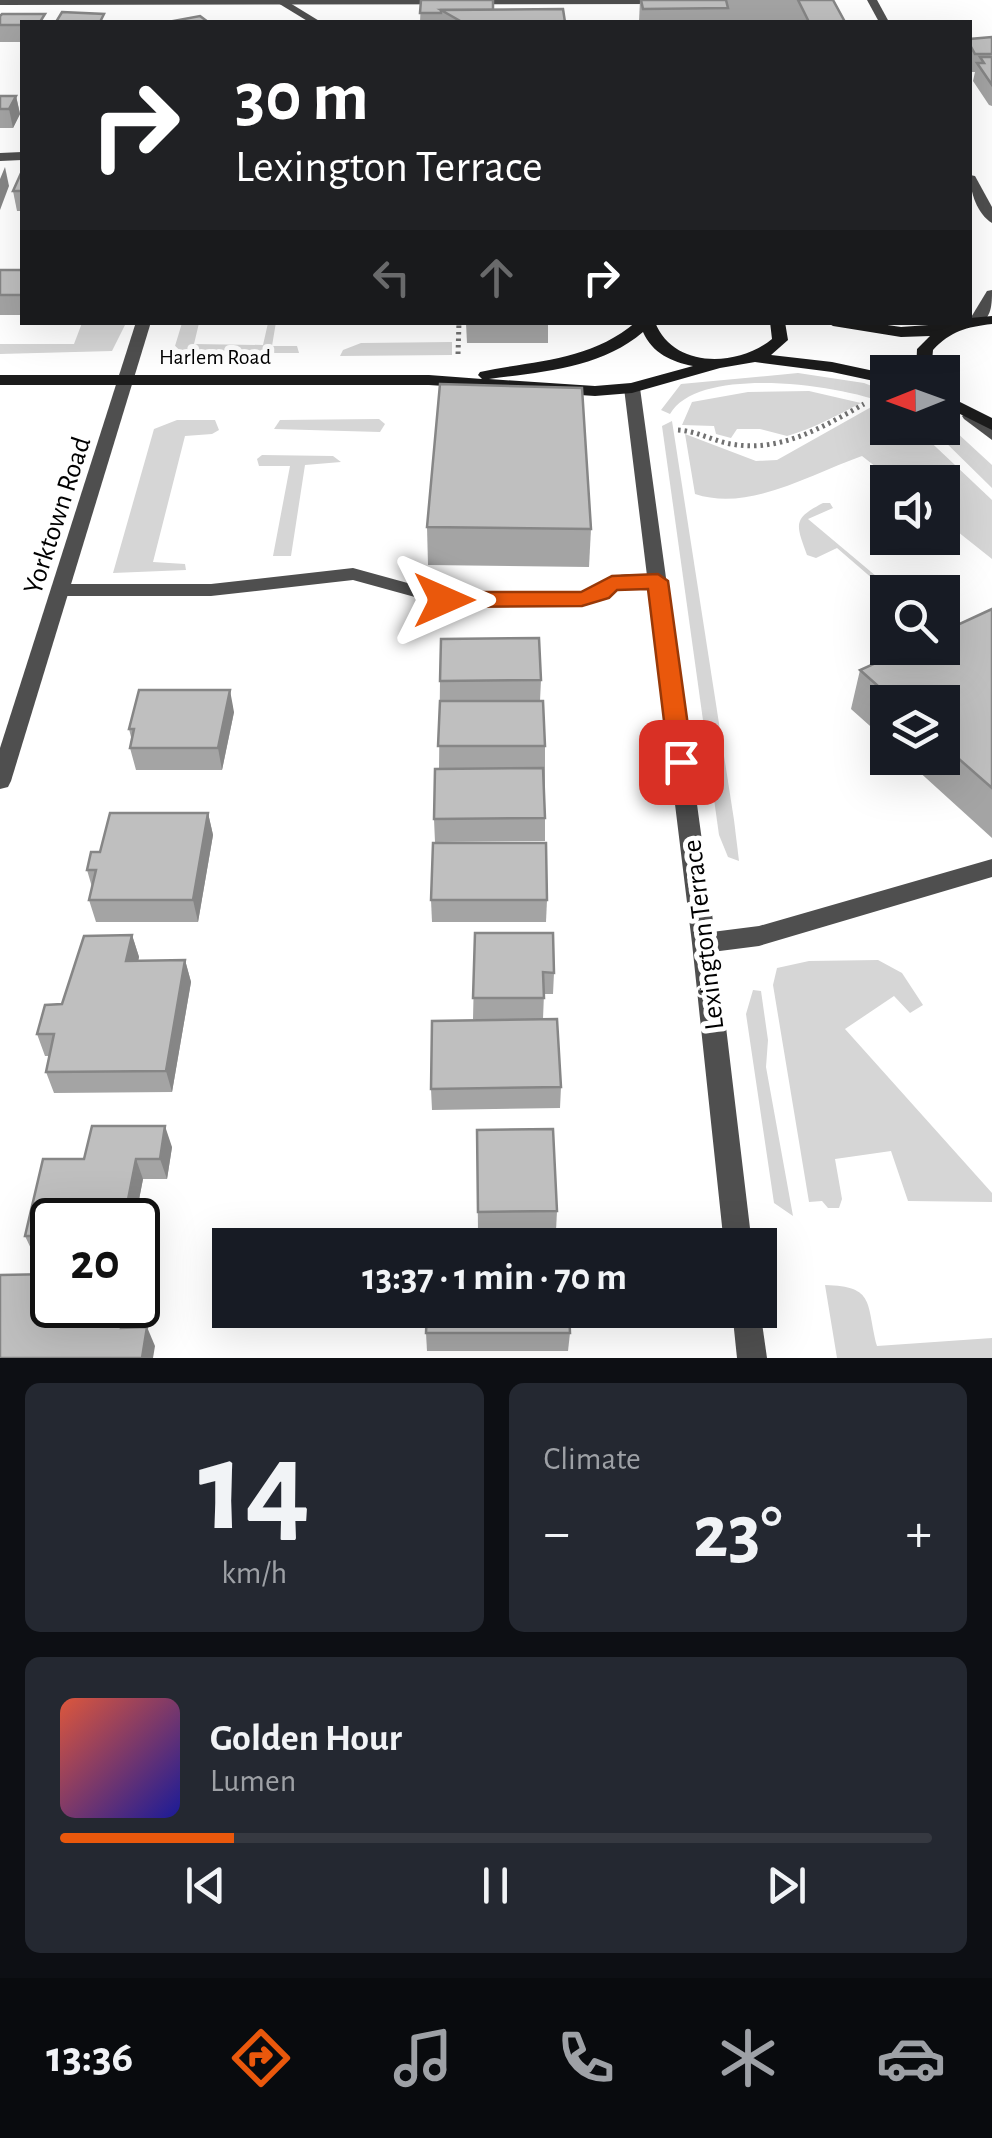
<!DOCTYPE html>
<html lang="en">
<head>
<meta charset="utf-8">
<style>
  :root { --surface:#171b24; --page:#242831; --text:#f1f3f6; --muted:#9ea1a6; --line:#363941; --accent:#ea580c }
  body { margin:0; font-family:"Alegreya Sans",sans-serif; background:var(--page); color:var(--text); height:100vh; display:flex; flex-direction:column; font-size:38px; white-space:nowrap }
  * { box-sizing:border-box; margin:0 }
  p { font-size:32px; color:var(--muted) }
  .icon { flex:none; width:55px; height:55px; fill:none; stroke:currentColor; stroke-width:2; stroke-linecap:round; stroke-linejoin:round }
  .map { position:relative; height:1358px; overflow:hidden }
  .panel { display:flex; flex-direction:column; gap:25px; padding:25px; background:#0d0f14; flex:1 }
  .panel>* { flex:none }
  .top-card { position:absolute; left:20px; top:20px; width:952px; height:305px; border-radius:0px; box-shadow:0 10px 40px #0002; background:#202124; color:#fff; overflow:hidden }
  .needle { width:65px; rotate:269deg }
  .fabs { position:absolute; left:870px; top:355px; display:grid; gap:20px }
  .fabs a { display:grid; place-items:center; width:90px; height:90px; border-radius:0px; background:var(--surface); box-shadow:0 10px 40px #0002; font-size:50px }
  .speed { position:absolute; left:30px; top:1198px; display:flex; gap:20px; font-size:50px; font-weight:700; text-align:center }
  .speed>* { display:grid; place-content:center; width:130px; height:130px; border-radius:50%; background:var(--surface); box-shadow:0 10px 40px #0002; line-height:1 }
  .speed .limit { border:5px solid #111; border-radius:15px; background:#fff; color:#111 }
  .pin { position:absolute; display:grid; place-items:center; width:85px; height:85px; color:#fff; margin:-42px; border-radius:20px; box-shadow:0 5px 15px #0006 }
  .me { position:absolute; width:110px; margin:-55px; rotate:90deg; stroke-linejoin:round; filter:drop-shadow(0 0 8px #0008) }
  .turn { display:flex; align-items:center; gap:35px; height:210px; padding:0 50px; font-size:45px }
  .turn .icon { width:130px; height:130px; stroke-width:2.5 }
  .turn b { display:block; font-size:70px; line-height:85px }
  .lanes { display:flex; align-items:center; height:95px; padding:0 50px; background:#0003; justify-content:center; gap:50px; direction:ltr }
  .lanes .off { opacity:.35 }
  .big { font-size:75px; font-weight:700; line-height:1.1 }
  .panel .card { flex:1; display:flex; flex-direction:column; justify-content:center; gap:15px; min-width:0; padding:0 35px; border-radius:15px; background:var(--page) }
  .panel .dial { align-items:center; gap:0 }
  .dial b { font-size:130px; line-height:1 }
  .song { display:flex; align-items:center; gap:30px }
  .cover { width:120px; height:120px; border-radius:15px; background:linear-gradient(135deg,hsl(10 70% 55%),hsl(240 70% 35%)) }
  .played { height:10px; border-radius:5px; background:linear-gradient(90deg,var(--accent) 20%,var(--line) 20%) }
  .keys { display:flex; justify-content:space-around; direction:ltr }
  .heat { display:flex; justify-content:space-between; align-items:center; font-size:55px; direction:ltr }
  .panel .tiles { flex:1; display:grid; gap:25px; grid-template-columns:1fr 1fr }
  .card:last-child { grid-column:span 2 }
  .trip { position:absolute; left:212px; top:1228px; width:565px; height:100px; border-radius:0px; background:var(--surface); box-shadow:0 10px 40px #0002; font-weight:700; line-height:100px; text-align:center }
  .dock { display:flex; height:160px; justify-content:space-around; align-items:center; background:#090b0e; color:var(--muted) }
  .dock .icon { width:70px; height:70px }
  .dock .on { color:var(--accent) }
  .dock b { font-size:45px; color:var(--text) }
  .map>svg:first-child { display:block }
  .green { fill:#d6d6d6 }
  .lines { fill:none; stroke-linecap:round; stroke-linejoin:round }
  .path { stroke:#717171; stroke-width:5; stroke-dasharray:2.5 4; stroke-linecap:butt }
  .service { fill:#4f4f4f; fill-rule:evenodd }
  .minor { fill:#4f4f4f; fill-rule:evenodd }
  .tertiary { fill:#4f4f4f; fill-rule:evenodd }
  .secondary { fill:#1c1c1c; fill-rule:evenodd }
  .wall { fill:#a4a4a4 }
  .shaded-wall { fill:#868686 }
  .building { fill:#bfbfbf; stroke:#868686; stroke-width:2.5 }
  .route { fill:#ea580c; stroke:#983908; stroke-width:2.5 }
  .labels { text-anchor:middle; stroke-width:10; stroke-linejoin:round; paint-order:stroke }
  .far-street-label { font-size:22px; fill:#000; stroke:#fff }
  .street-label { font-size:28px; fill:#000; stroke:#fff }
</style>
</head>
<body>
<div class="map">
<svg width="992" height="1358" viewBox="0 0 992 1358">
  <rect width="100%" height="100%" fill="#fff"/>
  <!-- green -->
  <g class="green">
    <polygon points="276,322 272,346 297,346 299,353 183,353 175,346 182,323 199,323 194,344 263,345 268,323"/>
    <polygon points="82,323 126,323 112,351 0,354 0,344 74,344"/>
    <polygon points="452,342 452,355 340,356 343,350 361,343"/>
    <path d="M 798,373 L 864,383 L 887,392 L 887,404 C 843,385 699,364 670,414 L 661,410 L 681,384 Z"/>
    <path d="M 809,391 L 861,403 C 836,416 812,429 787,436 L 760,429 L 737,429 L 731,438 L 716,434 L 714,426 L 682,425 L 692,402 L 748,392 Z"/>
    <path d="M 873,406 L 887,412 L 888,428 L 919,431 L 992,500 L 992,559 L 943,520 L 942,482 L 895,482 L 862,456 C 810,474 750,512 695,494 L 685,434 L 756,461 L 777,460 Z"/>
    <polygon points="379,419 385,424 380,432 274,429 280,420"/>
    <polygon points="177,420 215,420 219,430 212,434 185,436 153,562 185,564 186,570 113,573 154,429"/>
    <polygon points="943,420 992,465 992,488 931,428 942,428"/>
    <polygon points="672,421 734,820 739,861 728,857 719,835 662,426"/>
    <polygon points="262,455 333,456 341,462 305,465 291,556 273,556 290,466 259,466 257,459"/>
    <path d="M 823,503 L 830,503 L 833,508 L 808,519 L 895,592 L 888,592 L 837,548 L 816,558 L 807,555 C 796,524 792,519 823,503 Z"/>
    <polygon points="878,960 902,973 923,1005 910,1013 894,996 845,1029 992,1193 992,1202 908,1201 891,1151 835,1159 842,1199 839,1208 828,1208 822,1201 809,1202 773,985 777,968 809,961"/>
    <polygon points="753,990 761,991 768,1040 766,1067 793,1216 774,1203 746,1014"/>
    <path d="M 825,1285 C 876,1286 866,1304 877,1346 L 992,1338 L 992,1358 L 837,1358 Z"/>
  </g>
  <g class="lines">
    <!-- path -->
    <g class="path">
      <polyline points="458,354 459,322"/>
      <path d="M 678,430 C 697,431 713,441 731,444 C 780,453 823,427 864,404"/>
    </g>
    <!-- service -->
    <g class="service">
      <path d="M 353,568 L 444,593 L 581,593 C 592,589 600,580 610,577 C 625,573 655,572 666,581 L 657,587 L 616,589 L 608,597 L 582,605 L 444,605 L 353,580 L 211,596 L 61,596 L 52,590 L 61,584 L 211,584 Z"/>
      <polygon points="992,859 992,877 759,946 704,953 696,950 692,943 696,936 704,933 759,926"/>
    </g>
    <!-- minor -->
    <g class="minor">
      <polygon points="0,0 673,0 673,1 668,4 0,5"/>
      <polygon points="22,152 22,160 0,161 0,153"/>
      <polygon points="136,322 151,322 11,781 8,787 0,789 0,748"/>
      <polygon points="632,383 640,388 716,943 752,1245 724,1245 692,943 624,388"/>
      <polygon points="732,1310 760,1309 767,1358 737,1358"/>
    </g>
    <!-- tertiary -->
    <g class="tertiary">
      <polygon points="273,0 285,0 321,22 309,22"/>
      <polygon points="867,0 877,0 889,22 879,22"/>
      <path d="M 970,175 L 975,176 L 992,207 L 992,223 C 977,214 970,192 970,175 Z"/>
      <path d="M 992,290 C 992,303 992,320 977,324 L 972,323 L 970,319 L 987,291 Z"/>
      <polygon points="970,411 992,426 992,440 964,419 962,416"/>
    </g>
    <!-- secondary -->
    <g class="secondary">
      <path d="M 992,316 L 992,324 C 966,327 951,331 933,350 L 931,372 L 916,372 L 917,349 L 930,336 L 901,337 L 833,326 L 826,322 L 867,322 L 901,327 L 970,322 L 970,318 Z"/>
      <path d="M 636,322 L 655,322 C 673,369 738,367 772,339 L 770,322 L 785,322 L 788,340 L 771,355 L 832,362 L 888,374 L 888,384 L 832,372 L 755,362 L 720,368 L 632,393 L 595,396 L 429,385 L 0,385 L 0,375 L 429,375 L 482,379 L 478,375 L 480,372 C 537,360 590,361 636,322 ZM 643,332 C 652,353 672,362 693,366 L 631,383 L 595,386 L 489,379 C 542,372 601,368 643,332 Z"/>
      <polygon points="942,393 992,418 992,430 942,405"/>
    </g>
  </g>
  <!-- wall -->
  <g class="wall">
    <polygon points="421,0 493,10 565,22 420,22"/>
    <polygon points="640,0 833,0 845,22 639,22"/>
    <polygon points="0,16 22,22 22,42 0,42"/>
    <polygon points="992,37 992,106 989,105 973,81 975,72 972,72 970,69 970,39"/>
    <polygon points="0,96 16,96 20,114 13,128 0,128"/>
    <polygon points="22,171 22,211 17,211 13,191"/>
    <rect x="0" y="270" width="22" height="45"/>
    <polygon points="548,322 548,343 467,343 466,323"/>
    <polygon points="427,527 591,529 589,567 428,565"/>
    <polygon points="992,609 992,838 904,758 942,758 942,702 888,702 888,742 851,709 860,670"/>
    <polygon points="541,680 540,701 545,746 545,841 435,842 434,819 439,769 440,681"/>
    <polygon points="234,712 222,770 136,770 130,748 132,741 129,729"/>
    <polygon points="208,813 213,835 198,922 96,922 89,900 92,887 87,870 100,852"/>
    <polygon points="431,900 547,900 546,922 432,922"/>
    <polygon points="475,933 554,973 553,994 544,994 543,1019 561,1087 560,1108 432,1110 431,1089 518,1020 473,1019"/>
    <polygon points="132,935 139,957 138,961 185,960 191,982 172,1092 54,1093 46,1072 50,1056 45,1056 37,1034 62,1004"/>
    <polygon points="477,1130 557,1211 556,1231 478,1232"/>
    <polygon points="172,1147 167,1179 143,1179 135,1220 52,1220 52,1255 34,1255 25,1236 84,1159"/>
    <polygon points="426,1333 570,1333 568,1351 427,1351"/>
  </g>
  <!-- shaded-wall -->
  <g class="shaded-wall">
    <polygon points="16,96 20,114 13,128 9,109"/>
    <polygon points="5,167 9,186 0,210 0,179"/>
    <polygon points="230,690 234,712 222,770 218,748"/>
    <polygon points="208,813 213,835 198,922 193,900"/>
    <polygon points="132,935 139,957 133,983 126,961"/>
    <polygon points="185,960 191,982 172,1092 166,1071"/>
    <polygon points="165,1126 172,1147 167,1179 160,1159"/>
    <polygon points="136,1159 143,1179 135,1220 124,1220"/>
    <polygon points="125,1305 136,1305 129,1346 121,1328"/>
    <polygon points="147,1327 155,1346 153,1358 142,1358"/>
  </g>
  <!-- building -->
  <g class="building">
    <polygon points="421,0 493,0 493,10 441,10 441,13 420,13"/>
    <polygon points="641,0 726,0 728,8 643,9"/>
    <polygon points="798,0 833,0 845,22 809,22"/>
    <polygon points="563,9 565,22 462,22 441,10"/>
    <polygon points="62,12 104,14 100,22 56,22"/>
    <polygon points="2,14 45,14 40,22 22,22 22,25 0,25 0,16"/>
    <polygon points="200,16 208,22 168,22"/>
    <polygon points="992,37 992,54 975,54 970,45 970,39"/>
    <polygon points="980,57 992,57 992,85 977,63 984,63"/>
    <polygon points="0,96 16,96 9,109 0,109"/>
    <polygon points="22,171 22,191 13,191"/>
    <rect x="0" y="270" width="22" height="25"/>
    <polygon points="440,384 582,388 591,529 427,527"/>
    <polygon points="992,609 992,788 942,744 942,702 896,702 860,670 909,648 942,648 942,632"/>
    <polygon points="539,638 541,680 440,681 441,639"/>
    <polygon points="139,690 230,690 218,748 130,748 134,729 129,729"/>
    <polygon points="440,701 543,701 545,746 438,746"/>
    <polygon points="543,768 545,818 434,819 435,769"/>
    <polygon points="110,813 208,813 193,900 89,900 96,870 87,870 91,852 100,852"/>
    <polygon points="433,843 546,843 547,900 431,900"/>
    <polygon points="475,933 553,933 554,973 543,972 544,998 473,998"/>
    <polygon points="132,935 126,961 185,960 166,1071 46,1072 54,1034 37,1034 45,1005 62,1004 84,936"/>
    <polygon points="557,1019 561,1087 431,1089 432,1021"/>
    <polygon points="92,1126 165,1126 160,1159 136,1159 124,1220 52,1220 52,1236 25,1236 43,1159 84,1159"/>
    <polygon points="553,1129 557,1211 478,1212 477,1130"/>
    <rect x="429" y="1241" width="138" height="4"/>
    <polygon points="52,1274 52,1305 125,1305 121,1328 147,1327 142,1358 0,1358 0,1275"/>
    <polygon points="427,1310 569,1310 570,1333 426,1333"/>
  </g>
  <!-- route -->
  <polygon class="route" points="658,574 668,581 693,762 681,771 669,762 648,589 617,590 609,598 582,606 444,607 433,600 444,592 581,592 612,576"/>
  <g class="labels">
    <!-- far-street labels -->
    <g class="far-street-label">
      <text x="215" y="364">Harlem Road</text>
    </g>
    <!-- street labels -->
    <g class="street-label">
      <text transform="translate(56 515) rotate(-72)" y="10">Yorktown Road</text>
      <text transform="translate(702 935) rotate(-97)" y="10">Lexington Terrace</text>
    </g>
  </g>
</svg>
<div class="fabs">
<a><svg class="needle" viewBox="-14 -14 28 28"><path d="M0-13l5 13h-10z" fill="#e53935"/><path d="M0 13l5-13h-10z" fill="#9ea1a6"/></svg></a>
<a><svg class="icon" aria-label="sound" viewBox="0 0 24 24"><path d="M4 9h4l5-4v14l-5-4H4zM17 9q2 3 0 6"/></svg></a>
<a><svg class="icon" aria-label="search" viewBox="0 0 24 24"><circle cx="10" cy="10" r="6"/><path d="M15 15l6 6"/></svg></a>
<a><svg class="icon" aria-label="layers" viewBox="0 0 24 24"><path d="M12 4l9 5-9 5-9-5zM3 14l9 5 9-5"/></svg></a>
</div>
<div class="speed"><div class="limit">20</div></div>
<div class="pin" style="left:681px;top:762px;background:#d93025"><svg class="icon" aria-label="arrive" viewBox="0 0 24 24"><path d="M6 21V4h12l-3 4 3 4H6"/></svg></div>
<svg class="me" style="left:444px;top:600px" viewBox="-20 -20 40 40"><path d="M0-17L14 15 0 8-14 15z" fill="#ea580c" stroke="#fff" stroke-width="4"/></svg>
<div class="trip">13:37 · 1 min · 70 m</div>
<div class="top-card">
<div class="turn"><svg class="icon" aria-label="right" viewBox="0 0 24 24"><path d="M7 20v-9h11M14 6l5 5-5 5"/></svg><div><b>30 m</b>Lexington Terrace</div></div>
<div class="lanes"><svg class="icon off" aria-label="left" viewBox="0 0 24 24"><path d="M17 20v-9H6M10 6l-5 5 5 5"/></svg><svg class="icon off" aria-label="ahead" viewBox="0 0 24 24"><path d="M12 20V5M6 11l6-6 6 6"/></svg><svg class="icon" aria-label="right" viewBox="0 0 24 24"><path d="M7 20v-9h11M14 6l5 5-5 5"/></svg></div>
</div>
</div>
<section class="panel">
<div class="tiles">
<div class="card dial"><b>14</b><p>km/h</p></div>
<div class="card"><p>Climate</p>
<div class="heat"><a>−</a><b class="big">23°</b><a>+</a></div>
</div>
<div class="card">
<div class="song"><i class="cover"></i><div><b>Golden Hour</b><p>Lumen</p></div></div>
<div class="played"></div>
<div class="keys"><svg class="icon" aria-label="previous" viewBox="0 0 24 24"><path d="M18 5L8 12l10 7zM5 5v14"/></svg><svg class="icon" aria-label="pause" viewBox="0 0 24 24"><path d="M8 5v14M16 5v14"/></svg><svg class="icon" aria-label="next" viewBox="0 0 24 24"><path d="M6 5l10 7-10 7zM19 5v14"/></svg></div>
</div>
</div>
</section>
<nav class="dock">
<b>13:36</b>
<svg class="icon on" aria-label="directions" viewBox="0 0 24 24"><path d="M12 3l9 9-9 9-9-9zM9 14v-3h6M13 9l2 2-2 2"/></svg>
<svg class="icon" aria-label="music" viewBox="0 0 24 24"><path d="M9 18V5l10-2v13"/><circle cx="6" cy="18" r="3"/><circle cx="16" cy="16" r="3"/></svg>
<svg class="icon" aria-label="phone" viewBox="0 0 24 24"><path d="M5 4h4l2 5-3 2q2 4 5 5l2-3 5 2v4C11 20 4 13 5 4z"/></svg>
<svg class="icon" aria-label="climate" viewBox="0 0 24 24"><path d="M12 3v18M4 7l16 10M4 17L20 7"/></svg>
<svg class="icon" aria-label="car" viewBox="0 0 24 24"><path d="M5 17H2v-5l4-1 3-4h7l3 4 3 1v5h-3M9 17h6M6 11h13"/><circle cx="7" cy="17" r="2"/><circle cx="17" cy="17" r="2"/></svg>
</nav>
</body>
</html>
